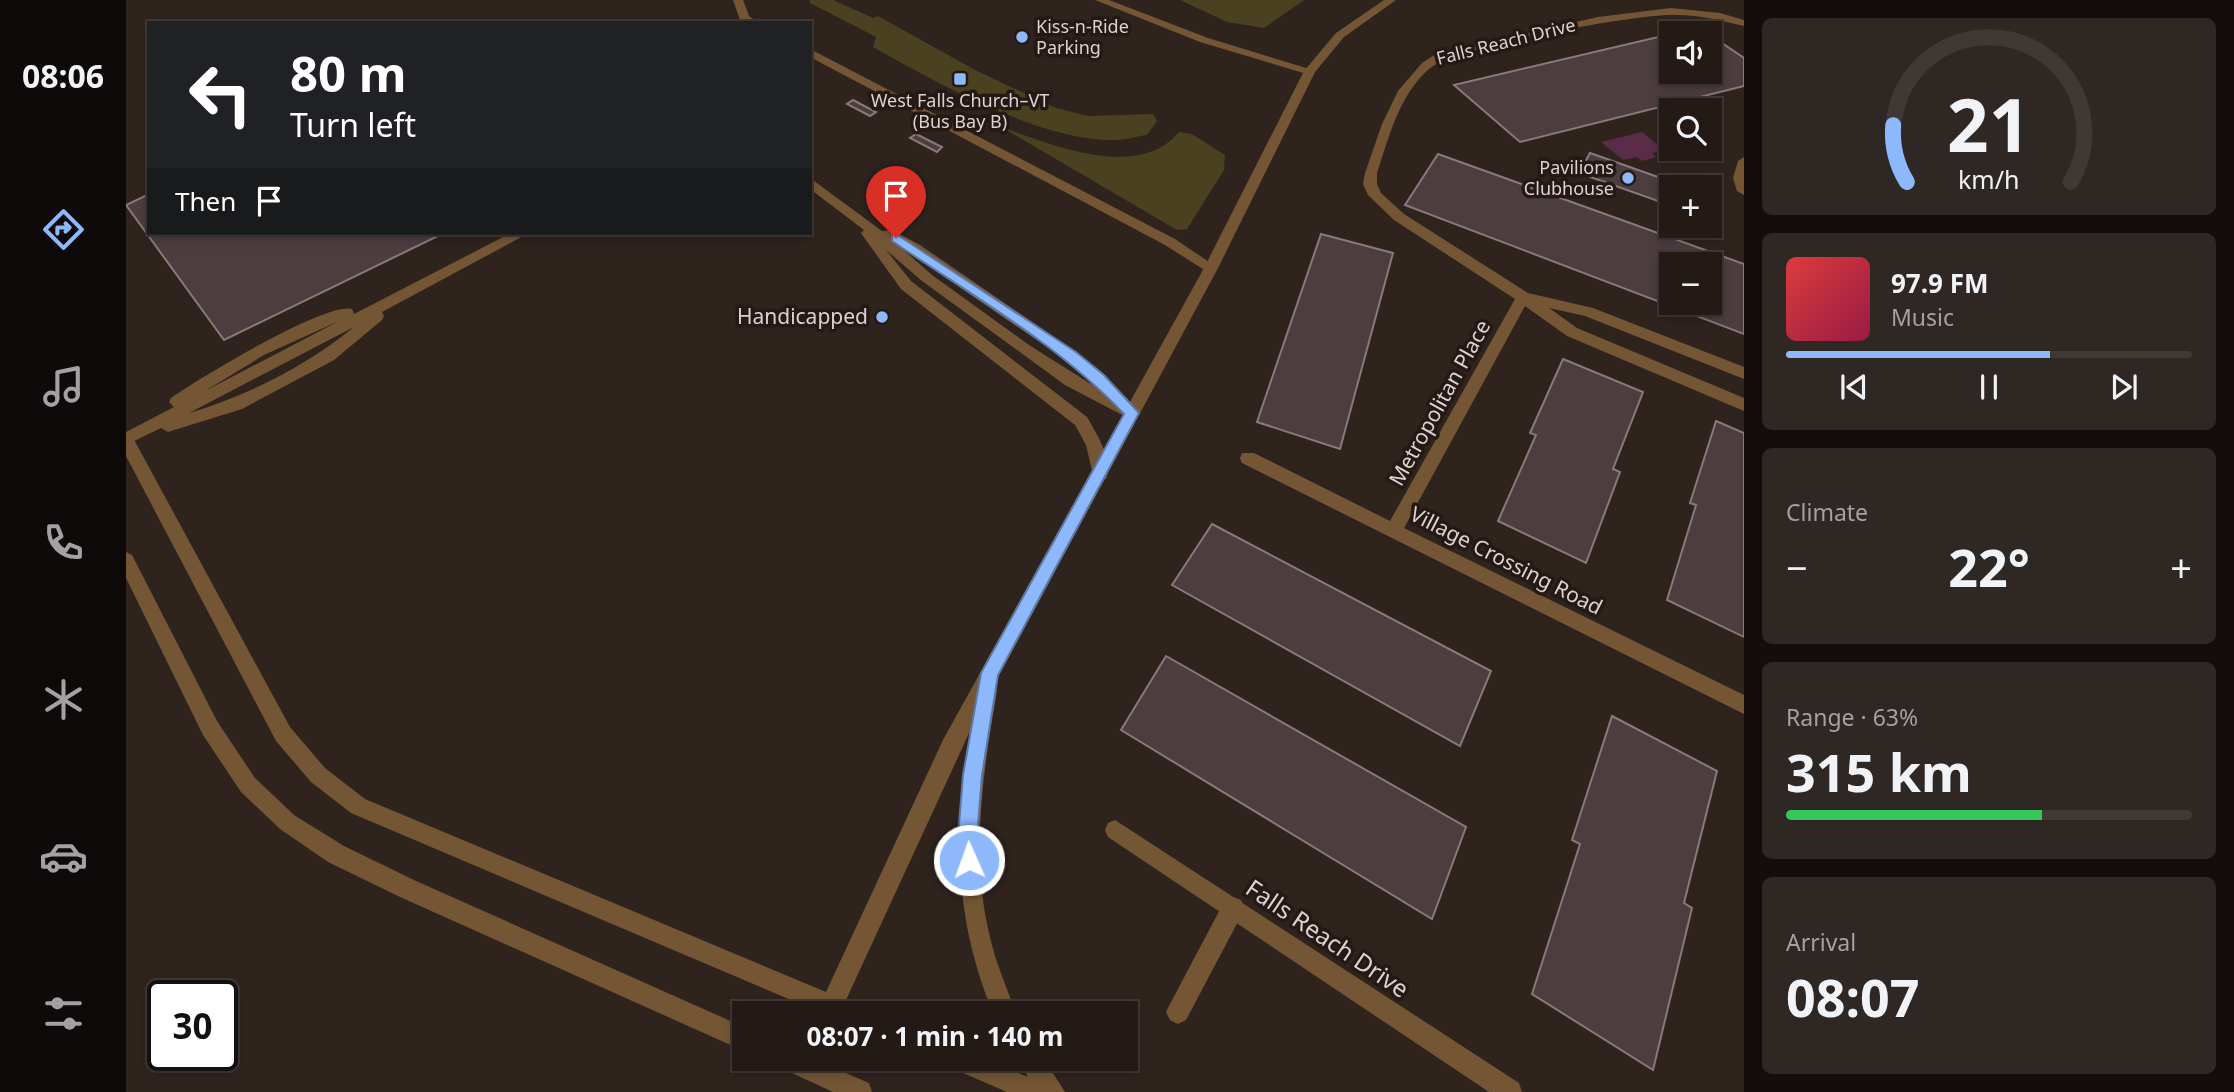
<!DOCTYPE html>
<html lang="en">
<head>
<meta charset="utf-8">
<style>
  :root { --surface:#231a16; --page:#2f2723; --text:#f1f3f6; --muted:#a3a1a1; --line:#403835; --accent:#8db9fc }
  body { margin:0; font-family:"Noto Sans",sans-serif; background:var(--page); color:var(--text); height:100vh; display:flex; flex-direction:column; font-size:26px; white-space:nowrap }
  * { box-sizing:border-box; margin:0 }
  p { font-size:23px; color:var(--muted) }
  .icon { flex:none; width:38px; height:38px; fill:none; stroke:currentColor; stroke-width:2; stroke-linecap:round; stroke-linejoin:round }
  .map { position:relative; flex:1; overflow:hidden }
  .details { display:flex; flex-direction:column; gap:18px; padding:18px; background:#130e0c; width:490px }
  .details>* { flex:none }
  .guide { position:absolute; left:21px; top:21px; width:665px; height:214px; border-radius:0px; box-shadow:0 4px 10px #0003,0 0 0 2px var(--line); background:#202124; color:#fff; overflow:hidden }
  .fabs { position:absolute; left:1533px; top:21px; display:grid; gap:14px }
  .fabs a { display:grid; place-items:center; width:63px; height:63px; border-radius:0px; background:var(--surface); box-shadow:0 4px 10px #0003,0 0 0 2px var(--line); font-size:35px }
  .speed { position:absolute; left:21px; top:980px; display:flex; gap:14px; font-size:35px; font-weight:700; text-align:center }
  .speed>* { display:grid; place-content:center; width:91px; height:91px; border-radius:50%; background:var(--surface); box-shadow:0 4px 10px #0003,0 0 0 2px var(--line); line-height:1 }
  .speed .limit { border:4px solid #111; border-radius:10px; background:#fff; color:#111 }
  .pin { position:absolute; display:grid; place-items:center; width:60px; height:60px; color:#fff; margin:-72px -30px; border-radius:50% 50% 50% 0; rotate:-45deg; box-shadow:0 0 7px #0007 }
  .pin .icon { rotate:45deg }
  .me { position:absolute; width:77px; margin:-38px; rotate:358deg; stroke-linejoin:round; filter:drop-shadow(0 0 5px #0008) }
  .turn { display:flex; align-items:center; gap:24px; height:147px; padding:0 28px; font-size:32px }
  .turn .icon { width:91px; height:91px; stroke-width:2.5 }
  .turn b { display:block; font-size:49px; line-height:60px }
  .then { display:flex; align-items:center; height:66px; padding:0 28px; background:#0003; gap:14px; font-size:26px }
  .big { font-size:52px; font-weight:700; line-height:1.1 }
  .details .card { flex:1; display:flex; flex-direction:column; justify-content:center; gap:10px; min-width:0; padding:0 24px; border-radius:10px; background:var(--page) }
  .details .dial { align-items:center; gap:0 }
  .dial svg { height:182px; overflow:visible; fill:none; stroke:var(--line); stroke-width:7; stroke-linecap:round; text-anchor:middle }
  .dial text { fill:var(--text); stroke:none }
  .song { display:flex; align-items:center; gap:21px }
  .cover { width:84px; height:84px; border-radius:10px; background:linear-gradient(135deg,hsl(0 70% 55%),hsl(340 70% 35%)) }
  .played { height:7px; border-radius:4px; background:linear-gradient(90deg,var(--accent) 65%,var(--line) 65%) }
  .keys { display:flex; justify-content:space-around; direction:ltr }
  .heat { display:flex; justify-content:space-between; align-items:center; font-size:38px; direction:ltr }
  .charge { height:10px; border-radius:5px; background:linear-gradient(90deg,#34c759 63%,var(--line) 0) }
  .trip { position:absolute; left:606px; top:1001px; width:406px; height:70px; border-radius:0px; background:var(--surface); box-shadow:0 4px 10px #0003,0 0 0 2px var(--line); font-weight:700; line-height:70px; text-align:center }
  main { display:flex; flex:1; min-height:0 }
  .menu { display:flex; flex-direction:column; width:126px; justify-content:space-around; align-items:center; background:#0e0a09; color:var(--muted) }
  .menu .icon { width:49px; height:49px }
  .menu .on { color:var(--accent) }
  .menu b { font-size:32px; color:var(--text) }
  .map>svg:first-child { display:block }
  .green { fill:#49411f }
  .water { fill:#5a2c49 }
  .building { fill:#4c3d3f; stroke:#8a797a; stroke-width:2; fill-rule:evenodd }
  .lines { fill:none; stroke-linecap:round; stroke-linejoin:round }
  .lane { fill:#745635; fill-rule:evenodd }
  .street { fill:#745635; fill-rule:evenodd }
  .route { fill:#8db9fc; stroke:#5c78a4; stroke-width:2 }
  .poi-dot { fill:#8db9fc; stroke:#251915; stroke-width:2.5 }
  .labels { text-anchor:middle; stroke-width:7; stroke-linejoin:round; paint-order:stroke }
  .far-poi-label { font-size:18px; fill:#dcd3d0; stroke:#251915; text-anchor:start }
  .far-street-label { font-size:18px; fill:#dcd3d0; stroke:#251915 }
  .poi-label { font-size:21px; fill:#dcd3d0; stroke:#251915; text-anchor:end }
  .street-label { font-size:21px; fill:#dcd3d0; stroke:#251915 }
  .near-street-label { font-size:24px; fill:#dcd3d0; stroke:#251915 }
</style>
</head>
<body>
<main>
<nav class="menu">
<b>08:06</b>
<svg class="icon on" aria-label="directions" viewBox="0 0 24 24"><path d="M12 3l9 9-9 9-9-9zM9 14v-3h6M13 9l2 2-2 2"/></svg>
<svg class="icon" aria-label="music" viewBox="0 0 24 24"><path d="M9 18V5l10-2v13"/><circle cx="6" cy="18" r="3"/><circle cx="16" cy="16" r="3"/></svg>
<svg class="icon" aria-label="phone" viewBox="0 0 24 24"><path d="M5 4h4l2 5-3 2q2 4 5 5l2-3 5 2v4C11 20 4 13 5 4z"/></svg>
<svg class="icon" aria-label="climate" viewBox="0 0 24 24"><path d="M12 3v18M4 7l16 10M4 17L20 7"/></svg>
<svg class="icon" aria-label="car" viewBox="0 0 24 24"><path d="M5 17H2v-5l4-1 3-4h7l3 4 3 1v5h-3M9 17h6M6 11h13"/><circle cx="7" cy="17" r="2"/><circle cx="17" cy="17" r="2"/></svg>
<svg class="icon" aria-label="filters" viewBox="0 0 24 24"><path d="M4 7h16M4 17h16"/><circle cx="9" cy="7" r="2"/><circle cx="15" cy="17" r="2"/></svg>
</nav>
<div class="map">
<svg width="1618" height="1092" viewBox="0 0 1618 1092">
  <rect width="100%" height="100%" fill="#2f231e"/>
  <!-- green -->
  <g class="green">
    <path d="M 684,0 L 707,0 L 747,18 L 752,16 L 851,71 L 930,108 L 962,116 L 1027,114 L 1031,121 L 1021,135 C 1011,136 1000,140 990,140 C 916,142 811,83 747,47 L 750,37 L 684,3 Z"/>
    <polygon points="1054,0 1178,0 1138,28 1101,22"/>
    <path d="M 875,127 C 925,144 1011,182 1053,132 L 1066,134 L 1099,155 L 1098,170 L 1061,229 L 1051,230 Z"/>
  </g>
  <!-- water -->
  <polygon class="water" points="1516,132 1538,150 1526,153 1530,157 1516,161 1511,157 1497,160 1475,142"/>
  <!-- building -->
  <g class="building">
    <polygon points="1545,34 1545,72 1584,72 1584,35 1618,58 1618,86 1394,142 1328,85"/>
    <polygon points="727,100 750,112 744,116 721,104"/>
    <polygon points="790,134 816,147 811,152 784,138"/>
    <polygon points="1464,153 1552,184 1550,187 1545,187 1543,205 1453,173"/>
    <path d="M 1312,154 L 1618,264 L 1618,334 L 1279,205 ZM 1545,264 L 1584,264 L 1584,303 L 1545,303 Z"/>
    <polygon points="23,194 23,233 318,233 98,340 0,205"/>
    <polygon points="1195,234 1267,253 1214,449 1131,422"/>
    <polygon points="1437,359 1517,392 1487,469 1494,472 1460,563 1372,521 1410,435 1404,433"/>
    <polygon points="1590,421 1618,433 1618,637 1541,600 1570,505 1564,503"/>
    <polygon points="1086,524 1365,671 1334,746 1046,585"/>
    <polygon points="1040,656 1340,827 1306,919 995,730"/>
    <polygon points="1486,716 1591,771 1558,903 1566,908 1527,1070 1406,994 1454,844 1446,840"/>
  </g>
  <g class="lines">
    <!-- lane -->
    <g class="lane">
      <polygon points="607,0 617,0 623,16 633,23 614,20"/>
      <polygon points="969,0 983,0 1082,38 1190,71 1184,75 1074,42"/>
      <polygon points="684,49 1049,239 1092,268 1085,273 1080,271 1039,245 684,57"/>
      <path d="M 684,178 L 756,231 L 766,230 L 794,245 L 950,352 L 1002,399 L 1003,404 L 1014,413 L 1012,417 L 1000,417 L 939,385 L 796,281 L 760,250 L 785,281 L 961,417 C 970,433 988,460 980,479 L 968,479 L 960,445 L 949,425 L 775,289 L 737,236 L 735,233 L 738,230 L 684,189 ZM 772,245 L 940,360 L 968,386 L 903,345 L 806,275 Z"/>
      <path d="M 385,233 L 403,233 L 256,312 L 258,316 L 256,320 L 208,360 L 116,409 L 42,432 L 35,428 L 0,445 L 0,432 L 48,407 L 43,402 L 45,398 C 72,379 199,302 226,309 L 228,314 ZM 213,321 L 79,391 L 138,355 ZM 228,327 C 180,366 123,395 63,413 Z"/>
      <polygon points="1107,897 1115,900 1118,908 1115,916 1060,1020 1052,1024 1044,1020 1040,1012 1044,1004 1099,900"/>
    </g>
    <!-- street -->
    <g class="street">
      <path d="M 1258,0 L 1270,0 L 1218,37 L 1189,72 L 1092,268 L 868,685 L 871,691 C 857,771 844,857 864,937 C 870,964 881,988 890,1013 L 867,1013 C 827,915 828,832 845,729 L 720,1000 L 731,1005 L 734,1013 L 691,1013 L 691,1011 L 225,813 L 185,782 L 150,741 L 0,456 L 0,435 L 6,436 L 164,727 L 199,768 L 239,799 L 700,992 L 817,740 L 1078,268 L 1178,71 L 1210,33 Z"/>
      <path d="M 1545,8 L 1594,13 L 1618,20 L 1618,26 C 1593,20 1570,14 1545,15 C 1505,15 1328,47 1303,69 C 1273,95 1263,137 1251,173 L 1251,184 L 1255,193 L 1278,214 L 1402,293 L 1467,308 L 1618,367 L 1618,379 L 1459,316 L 1423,308 L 1451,328 L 1618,398 L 1618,411 L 1441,336 L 1399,306 L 1278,528 L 1618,695 L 1618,714 L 1116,463 L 1114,458 L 1116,453 L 1128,453 L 1264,521 L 1389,299 L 1268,220 L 1242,195 L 1237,184 L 1239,173 L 1256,124 L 1272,91 L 1296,63 L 1310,54 L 1472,17 Z"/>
      <polygon points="1618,157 1618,195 1611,191 1607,178 1612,161"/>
      <polygon points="0,552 6,555 91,721 129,778 168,815 218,846 290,881 618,1027 618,1051 274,897 202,862 154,829 115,792 77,735 0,578"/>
      <polygon points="989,820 1393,1083 1396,1092 1363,1092 982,837 979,830 982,823"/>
      <polygon points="649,1059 688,1059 743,1083 746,1092 707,1092 653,1067"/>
      <polygon points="819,1059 859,1059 902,1077 892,1059 918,1059 939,1092 881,1092 823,1067"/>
    </g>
  </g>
  <!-- route -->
  <path class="route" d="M 770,234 L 950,352 L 978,375 L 1013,413 L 872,675 L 856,775 L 851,837 L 853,860 L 850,866 L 843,869 L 836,866 L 832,837 L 837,775 L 855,673 L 998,414 C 932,344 845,295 766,241 L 766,235 Z"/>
  <!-- markers -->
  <g class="poi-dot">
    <circle cx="896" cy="37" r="7"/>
    <rect x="827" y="72" width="14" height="14" rx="3.5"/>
    <circle cx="1502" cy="178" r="7"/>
    <circle cx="756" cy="317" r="7"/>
  </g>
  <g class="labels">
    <!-- far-poi labels -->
    <g class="far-poi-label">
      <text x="910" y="33">Kiss-n-Ride<tspan x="910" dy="21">Parking</tspan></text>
      <text x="834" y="107" text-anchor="middle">West Falls Church–VT<tspan x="834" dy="21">(Bus Bay B)</tspan></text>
      <text x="1488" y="174" text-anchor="end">Pavilions<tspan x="1488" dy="21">Clubhouse</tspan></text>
    </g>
    <!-- far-street labels -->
    <g class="far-street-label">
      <text transform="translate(1380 42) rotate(-14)" y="6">Falls Reach Drive</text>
    </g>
    <!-- poi labels -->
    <g class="poi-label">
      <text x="742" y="324">Handicapped</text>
    </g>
    <!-- street labels -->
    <g class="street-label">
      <text transform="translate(1314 403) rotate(-61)" y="7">Metropolitan Place</text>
      <text transform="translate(1380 561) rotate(27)" y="7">Village Crossing Road</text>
    </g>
    <!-- near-street labels -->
    <g class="near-street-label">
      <text transform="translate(1201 939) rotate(34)" y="8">Falls Reach Drive</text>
    </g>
  </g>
</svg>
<div class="fabs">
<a><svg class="icon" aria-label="sound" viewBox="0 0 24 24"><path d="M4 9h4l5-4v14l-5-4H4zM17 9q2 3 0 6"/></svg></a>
<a><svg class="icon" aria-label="search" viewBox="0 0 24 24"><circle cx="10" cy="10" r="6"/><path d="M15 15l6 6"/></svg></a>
<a>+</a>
<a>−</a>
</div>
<div class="speed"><div class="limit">30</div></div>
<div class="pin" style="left:770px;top:238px;background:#d93025"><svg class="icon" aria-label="arrive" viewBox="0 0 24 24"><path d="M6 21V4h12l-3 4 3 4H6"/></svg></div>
<svg class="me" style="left:843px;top:860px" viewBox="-20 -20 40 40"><circle r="17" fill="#8db9fc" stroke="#fff" stroke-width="3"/><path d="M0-11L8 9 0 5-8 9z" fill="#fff"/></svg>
<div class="trip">08:07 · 1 min · 140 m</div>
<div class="guide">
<div class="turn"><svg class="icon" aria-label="left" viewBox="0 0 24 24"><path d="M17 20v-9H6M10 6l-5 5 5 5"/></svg><div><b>80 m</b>Turn left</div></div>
<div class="then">Then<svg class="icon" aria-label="arrive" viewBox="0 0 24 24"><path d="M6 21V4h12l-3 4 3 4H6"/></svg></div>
</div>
</div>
<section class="details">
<div class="card dial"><svg viewBox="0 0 100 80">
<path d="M14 69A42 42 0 1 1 86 69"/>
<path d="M14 69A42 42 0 0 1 8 44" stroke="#8db9fc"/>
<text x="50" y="56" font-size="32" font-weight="700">21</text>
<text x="50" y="72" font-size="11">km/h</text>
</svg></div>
<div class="card">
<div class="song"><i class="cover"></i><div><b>97.9 FM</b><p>Music</p></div></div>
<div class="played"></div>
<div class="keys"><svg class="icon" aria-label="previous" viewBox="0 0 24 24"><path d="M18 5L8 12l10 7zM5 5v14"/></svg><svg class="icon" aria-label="pause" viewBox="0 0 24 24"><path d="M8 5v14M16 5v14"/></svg><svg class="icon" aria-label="next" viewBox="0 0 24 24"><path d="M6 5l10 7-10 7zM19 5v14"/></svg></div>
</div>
<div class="card"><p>Climate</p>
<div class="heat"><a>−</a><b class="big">22°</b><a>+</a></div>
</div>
<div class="card"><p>Range · 63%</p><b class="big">315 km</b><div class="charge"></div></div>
<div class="card"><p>Arrival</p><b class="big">08:07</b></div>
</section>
</main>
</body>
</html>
